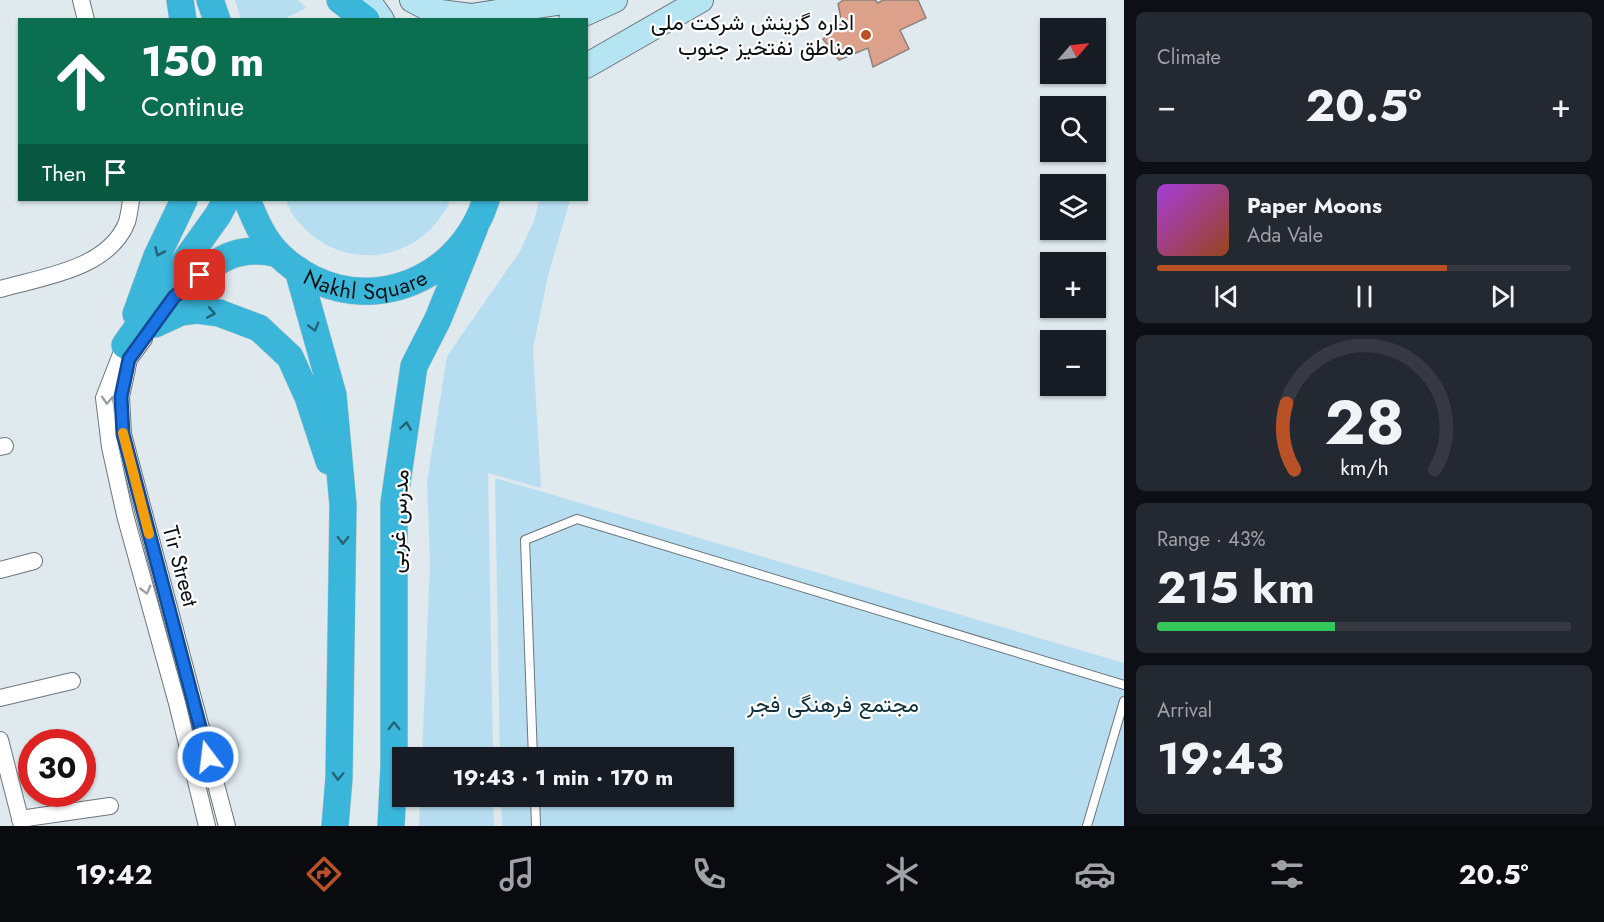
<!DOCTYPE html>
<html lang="en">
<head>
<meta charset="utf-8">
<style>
  :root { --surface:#171b24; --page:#242831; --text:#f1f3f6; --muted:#9ea1a6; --line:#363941; --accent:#b85226 }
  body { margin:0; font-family:Jost,Vazirmatn,sans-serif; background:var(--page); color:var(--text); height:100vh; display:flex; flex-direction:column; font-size:22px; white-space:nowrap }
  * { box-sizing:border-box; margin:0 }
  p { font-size:20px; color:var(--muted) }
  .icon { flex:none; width:33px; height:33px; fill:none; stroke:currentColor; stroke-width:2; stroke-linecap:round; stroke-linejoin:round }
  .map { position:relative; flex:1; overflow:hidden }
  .details { display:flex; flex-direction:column; gap:12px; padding:12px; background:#0d0f14; width:480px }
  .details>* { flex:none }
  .banner { position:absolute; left:18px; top:18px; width:570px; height:183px; border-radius:0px; box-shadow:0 2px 4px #0004; background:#0b6e4f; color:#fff; overflow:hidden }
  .needle { width:39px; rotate:62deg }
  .tools { position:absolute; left:1040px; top:18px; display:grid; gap:12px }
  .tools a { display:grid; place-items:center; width:66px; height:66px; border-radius:0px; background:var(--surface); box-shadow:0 2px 4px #0004; font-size:30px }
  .speed { position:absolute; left:18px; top:729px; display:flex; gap:12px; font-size:30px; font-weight:700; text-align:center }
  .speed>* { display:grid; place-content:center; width:78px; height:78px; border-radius:50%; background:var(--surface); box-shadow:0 2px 4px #0004; line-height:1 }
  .speed .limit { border:9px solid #d22; background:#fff; color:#111 }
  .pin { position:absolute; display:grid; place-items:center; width:51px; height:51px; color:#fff; margin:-26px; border-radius:12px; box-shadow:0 3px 9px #0006 }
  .me { position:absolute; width:66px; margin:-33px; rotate:345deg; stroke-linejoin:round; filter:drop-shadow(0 0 4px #0008) }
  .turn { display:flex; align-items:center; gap:21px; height:126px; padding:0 24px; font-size:27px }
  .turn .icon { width:78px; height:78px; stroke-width:2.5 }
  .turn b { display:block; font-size:42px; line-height:51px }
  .then { display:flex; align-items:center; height:57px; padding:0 24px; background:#0003; gap:12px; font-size:22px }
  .big { font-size:45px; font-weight:700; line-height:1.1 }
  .details .tile { flex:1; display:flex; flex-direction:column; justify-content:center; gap:9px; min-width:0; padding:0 21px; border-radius:9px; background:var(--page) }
  .details .dial { align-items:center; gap:0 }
  .dial svg { height:156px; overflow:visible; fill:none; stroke:var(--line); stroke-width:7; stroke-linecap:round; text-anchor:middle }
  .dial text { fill:var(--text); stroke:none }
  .song { display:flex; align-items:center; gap:18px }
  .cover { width:72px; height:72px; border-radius:9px; background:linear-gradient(135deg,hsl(280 70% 55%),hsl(20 70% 35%)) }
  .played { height:6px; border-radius:3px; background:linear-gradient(90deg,var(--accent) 70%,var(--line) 70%) }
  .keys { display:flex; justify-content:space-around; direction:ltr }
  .heat { display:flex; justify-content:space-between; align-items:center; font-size:33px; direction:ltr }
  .charge { height:9px; border-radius:4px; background:linear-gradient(90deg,#34c759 43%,var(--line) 0) }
  .trip { position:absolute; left:392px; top:747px; width:342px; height:60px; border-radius:0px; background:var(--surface); box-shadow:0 2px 4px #0004; font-weight:700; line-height:60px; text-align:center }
  .dock { display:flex; height:96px; justify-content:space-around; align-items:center; background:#090b0e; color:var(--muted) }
  .dock .icon { width:42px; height:42px }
  .dock .on { color:var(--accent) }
  .dock b { font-size:27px; color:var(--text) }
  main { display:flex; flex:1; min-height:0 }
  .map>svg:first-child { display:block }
  .green { fill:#b7def0 }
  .building { fill:#dca18b; stroke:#8c827e; stroke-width:1.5 }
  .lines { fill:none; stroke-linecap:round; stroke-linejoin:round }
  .service-casing { stroke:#6d767b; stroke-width:10 }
  .minor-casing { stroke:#6d767b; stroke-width:18 }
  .secondary-casing { stroke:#6d767b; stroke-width:26 }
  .trunk-casing { stroke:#c5c6c6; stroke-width:28 }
  .service { stroke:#fff; stroke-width:8 }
  .minor { stroke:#fff; stroke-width:16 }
  .secondary { stroke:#b5e4f2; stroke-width:24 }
  .trunk { stroke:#3ab6db; stroke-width:27 }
  .oneway { stroke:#246476 }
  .oneway2 { stroke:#9ea0a0 }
  .route-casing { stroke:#114b97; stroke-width:15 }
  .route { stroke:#1a73e8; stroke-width:10 }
  .slow { stroke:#f59e0b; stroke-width:10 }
  .poi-dot { fill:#b85226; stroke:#fff; stroke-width:2 }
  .labels { text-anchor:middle; stroke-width:4.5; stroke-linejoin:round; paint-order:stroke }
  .poi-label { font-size:22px; fill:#0d1112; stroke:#fff; text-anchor:end }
  .street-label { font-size:22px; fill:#0d1112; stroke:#fff }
  .park-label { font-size:22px; fill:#0f2f3b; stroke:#fff }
</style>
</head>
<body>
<main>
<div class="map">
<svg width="1124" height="826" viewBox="0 0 1124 826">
  <rect width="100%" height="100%" fill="#dfe9ee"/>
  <!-- green -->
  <g class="green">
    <polygon points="235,0 298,0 306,8 284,19 241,19"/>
    <path d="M 286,200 L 450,200 C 448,207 444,213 439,219 C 409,260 352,267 313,236 C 302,227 290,214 286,200 Z"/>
    <polygon points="539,200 570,200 548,276 533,348 541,488 488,473 493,757 422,757 430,562 427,482 447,356 519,253 534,221"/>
    <polygon points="495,478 1124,663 1124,826 502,826 501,797 723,796 723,758 500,757"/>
    <polygon points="420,797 493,797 494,826 419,826"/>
  </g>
  <!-- building -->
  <polygon class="building" points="843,0 875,0 878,3 883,0 918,0 926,18 900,30 909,49 873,67 868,48 839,60 823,39 842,23 838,4"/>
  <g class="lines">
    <defs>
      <g id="service">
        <polyline points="533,758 525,540 577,519 1124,685"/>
        <polyline points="535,796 536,826"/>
        <polyline points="1087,826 1124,701"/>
      </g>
      <g id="minor">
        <polyline points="81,0 86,20"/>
        <path d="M 0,289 C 42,277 109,269 127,222 C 129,215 130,207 131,200"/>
        <polyline points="144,339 129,359 121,397 123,434 227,826"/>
        <polyline points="123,349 104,398 110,447 125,515 177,703 207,826"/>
        <polyline points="0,447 5,446"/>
        <polyline points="0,570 34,561"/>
        <polyline points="0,698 72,681"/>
        <polyline points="0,740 22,826"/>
        <polyline points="20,819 110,806"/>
      </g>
      <g id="secondary">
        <polyline points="368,0 382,20"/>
        <polyline points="412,0 433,11 471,16 577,0"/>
        <polyline points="571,20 615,0"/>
        <polyline points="586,66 701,0"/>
      </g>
      <g id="trunk">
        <polyline points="180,0 183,20"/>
        <polyline points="210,0 217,20"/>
        <polyline points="340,0 366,20"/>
        <path id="s1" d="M 247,200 C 255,219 263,240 279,255 C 350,323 457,290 486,200"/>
        <polyline points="298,270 333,395 343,505 339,778 335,826"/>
        <path d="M 170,303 L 174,297 C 209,268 229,242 278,254"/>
        <polyline points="136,314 157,256 184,200"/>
        <polyline points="155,324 181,312 197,310 219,313 259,328 290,357 308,397 329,461"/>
        <polyline points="125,345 218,215 226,200"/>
        <polyline points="391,826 394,766 394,503 414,366 438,319 474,229"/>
      </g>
    </defs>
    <!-- service casing -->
    <use href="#service" class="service-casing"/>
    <!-- minor casing -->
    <use href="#minor" class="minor-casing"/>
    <!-- secondary casing -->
    <use href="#secondary" class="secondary-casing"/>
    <!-- trunk casing -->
    <use href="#trunk" class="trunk-casing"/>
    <!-- service -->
    <use href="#service" class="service"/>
    <!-- minor -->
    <use href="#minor" class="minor"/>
    <!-- secondary -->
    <use href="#secondary" class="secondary"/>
    <!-- trunk -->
    <use href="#trunk" class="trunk"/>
  </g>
  <!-- one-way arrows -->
  <defs><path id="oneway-chevron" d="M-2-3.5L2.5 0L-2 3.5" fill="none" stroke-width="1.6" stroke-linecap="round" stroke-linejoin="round" transform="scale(1.5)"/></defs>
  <g class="oneway">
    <use href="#oneway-chevron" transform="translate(159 252) rotate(114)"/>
    <use href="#oneway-chevron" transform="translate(211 313) rotate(10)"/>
    <use href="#oneway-chevron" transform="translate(314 327) rotate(74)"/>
    <use href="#oneway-chevron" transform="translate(406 426) rotate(-82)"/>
    <use href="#oneway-chevron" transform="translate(343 540) rotate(91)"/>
    <use href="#oneway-chevron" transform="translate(394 726) rotate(-90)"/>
    <use href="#oneway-chevron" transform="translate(338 776) rotate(92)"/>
  </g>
  <g class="oneway2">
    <use href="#oneway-chevron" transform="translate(107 400) rotate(94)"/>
    <use href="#oneway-chevron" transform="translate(146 590) rotate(75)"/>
  </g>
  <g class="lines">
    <defs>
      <polyline id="route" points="200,275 174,297 129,359 121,397 123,434 208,757"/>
    </defs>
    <!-- route casing -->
    <use href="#route" class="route-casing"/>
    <!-- route -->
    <use href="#route" class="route"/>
    <!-- slow -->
    <polyline class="slow" points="123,433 149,534"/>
  </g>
  <!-- markers -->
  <circle class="poi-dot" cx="866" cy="35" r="6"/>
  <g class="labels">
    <!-- poi labels -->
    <g class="poi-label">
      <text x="854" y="30">اداره گزینش شرکت ملی<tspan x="854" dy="25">مناطق نفتخیز جنوب</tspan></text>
    </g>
    <!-- street labels -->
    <g class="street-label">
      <text dy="8" stroke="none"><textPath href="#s1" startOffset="160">Nakhl Square</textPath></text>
      <text transform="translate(398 521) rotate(-87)" y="8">مدرس غربی</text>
      <text transform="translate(181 566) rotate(75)" y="8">Tir Street</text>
    </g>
    <!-- park labels -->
    <g class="park-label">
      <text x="833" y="712">مجتمع فرهنگی فجر</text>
    </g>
  </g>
</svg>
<div class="tools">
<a><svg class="needle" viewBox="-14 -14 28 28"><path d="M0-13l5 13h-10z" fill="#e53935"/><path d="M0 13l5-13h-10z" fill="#9ea1a6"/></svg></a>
<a><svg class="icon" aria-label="search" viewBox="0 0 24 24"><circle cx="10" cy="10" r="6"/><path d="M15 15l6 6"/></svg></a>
<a><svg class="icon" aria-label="layers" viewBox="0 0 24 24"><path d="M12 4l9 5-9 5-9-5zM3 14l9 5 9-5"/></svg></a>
<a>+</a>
<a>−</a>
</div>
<div class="speed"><div class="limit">30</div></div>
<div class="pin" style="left:200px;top:275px;background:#d93025"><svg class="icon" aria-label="arrive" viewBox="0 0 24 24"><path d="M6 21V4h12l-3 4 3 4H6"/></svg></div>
<svg class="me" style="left:208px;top:757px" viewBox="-20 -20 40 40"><circle r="17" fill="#1a73e8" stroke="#fff" stroke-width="3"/><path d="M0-11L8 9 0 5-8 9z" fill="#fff"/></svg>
<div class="trip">19:43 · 1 min · 170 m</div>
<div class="banner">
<div class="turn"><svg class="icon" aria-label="ahead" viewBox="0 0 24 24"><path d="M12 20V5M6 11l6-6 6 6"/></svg><div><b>150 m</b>Continue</div></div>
<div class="then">Then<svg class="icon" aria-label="arrive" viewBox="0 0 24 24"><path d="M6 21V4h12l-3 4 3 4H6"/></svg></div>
</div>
</div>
<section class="details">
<div class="tile"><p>Climate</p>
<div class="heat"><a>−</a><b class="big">20.5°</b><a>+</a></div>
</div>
<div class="tile">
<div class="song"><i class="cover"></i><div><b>Paper Moons</b><p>Ada Vale</p></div></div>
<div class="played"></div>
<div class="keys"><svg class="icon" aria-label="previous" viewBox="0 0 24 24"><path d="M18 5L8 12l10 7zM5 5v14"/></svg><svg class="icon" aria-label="pause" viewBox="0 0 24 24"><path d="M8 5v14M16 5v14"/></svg><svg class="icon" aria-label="next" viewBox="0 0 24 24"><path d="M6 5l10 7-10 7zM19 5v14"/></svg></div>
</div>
<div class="tile dial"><svg viewBox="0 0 100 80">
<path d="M14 69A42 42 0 1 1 86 69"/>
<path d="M14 69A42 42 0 0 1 10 35" stroke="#b85226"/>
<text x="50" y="56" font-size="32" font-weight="700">28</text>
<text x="50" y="72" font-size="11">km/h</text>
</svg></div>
<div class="tile"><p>Range · 43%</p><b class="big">215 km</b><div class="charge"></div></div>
<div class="tile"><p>Arrival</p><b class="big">19:43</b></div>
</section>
</main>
<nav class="dock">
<b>19:42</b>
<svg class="icon on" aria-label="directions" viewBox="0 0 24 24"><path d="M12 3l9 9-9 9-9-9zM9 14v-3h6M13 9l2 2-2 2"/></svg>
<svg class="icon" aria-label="music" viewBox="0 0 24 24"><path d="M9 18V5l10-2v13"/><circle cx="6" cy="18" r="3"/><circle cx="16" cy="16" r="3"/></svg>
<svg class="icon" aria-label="phone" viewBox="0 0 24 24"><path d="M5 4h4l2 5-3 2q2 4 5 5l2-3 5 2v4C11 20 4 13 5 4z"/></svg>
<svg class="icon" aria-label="climate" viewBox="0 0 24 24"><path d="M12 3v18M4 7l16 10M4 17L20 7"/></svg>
<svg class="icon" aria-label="car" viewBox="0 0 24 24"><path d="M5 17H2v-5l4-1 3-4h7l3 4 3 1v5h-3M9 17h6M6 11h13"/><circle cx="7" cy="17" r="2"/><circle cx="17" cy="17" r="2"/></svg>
<svg class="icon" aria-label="filters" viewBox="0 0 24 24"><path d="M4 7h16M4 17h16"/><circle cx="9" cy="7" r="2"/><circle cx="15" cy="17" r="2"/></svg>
<b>20.5°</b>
</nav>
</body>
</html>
